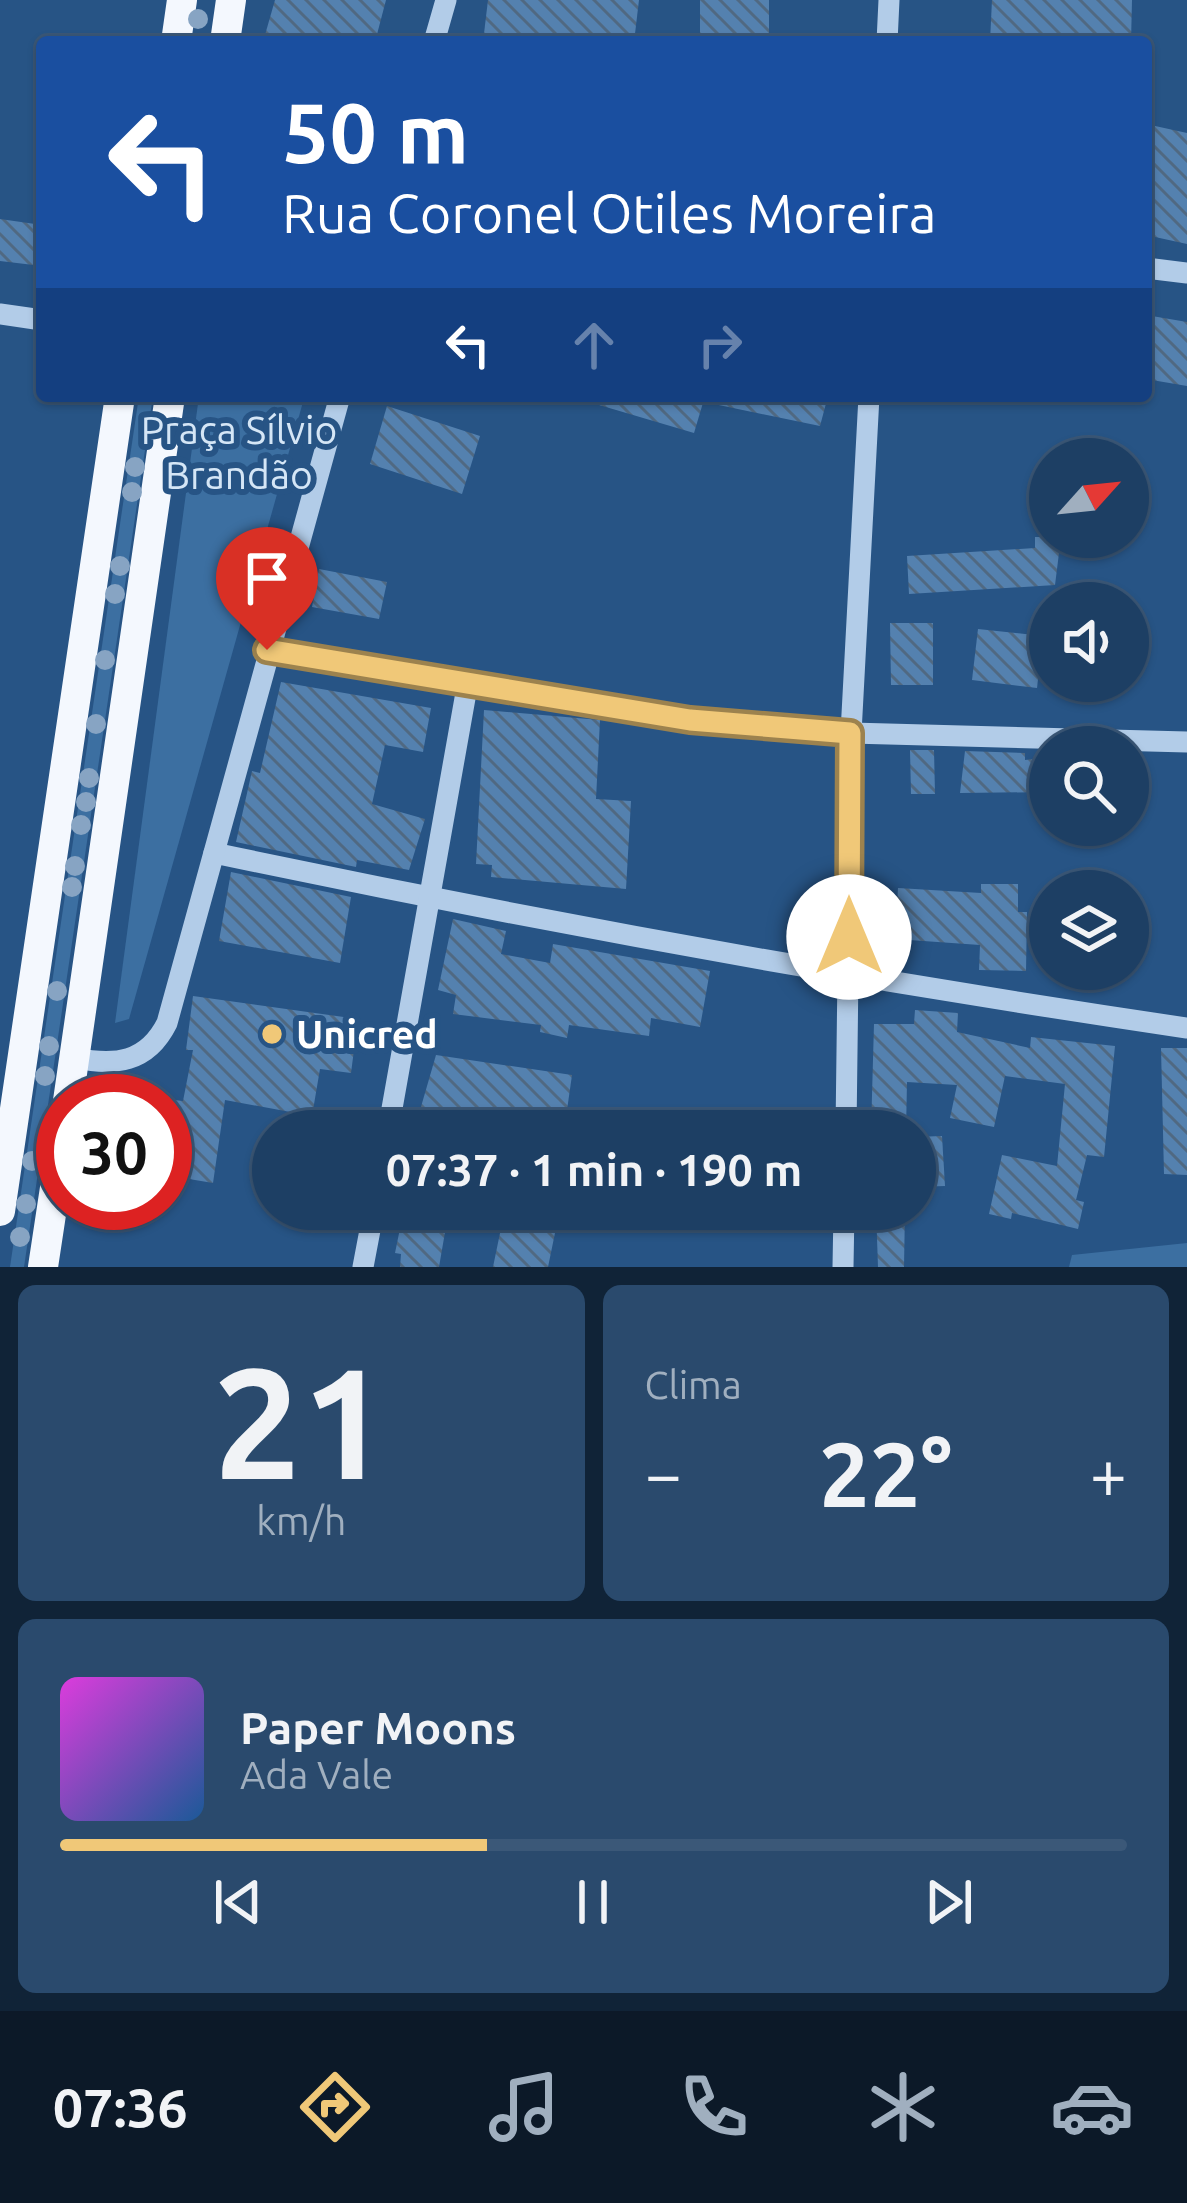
<!DOCTYPE html>
<html lang="pt">
<head>
<meta charset="utf-8">
<style>
  :root { --surface:#1d3f64; --page:#2a4a6d; --text:#f1f3f6; --muted:#a0afbf; --line:#3b5878; --accent:#f0c878 }
  body { margin:0; font-family:Ubuntu,sans-serif; background:var(--page); color:var(--text); height:100vh; display:flex; flex-direction:column; font-size:45px; white-space:nowrap }
  * { box-sizing:border-box; margin:0 }
  p { font-size:39px; color:var(--muted) }
  .icon { flex:none; width:66px; height:66px; fill:none; stroke:currentColor; stroke-width:2; stroke-linecap:round; stroke-linejoin:round }
  .map { position:relative; height:1267px; overflow:hidden }
  .sheet { display:flex; flex-direction:column; gap:18px; padding:18px; background:#102337; flex:1 }
  .sheet>* { flex:none }
  .top-card { position:absolute; left:36px; top:36px; width:1116px; height:366px; border-radius:12px; box-shadow:0 3px 9px #0004,0 0 0 3px var(--line); background:#1a4fa0; color:#fff; overflow:hidden }
  .needle { width:78px; rotate:63deg }
  .controls { position:absolute; left:1029px; top:438px; display:grid; gap:24px }
  .controls a { display:grid; place-items:center; width:120px; height:120px; border-radius:50%; background:var(--surface); box-shadow:0 3px 9px #0004,0 0 0 3px var(--line); font-size:60px }
  .speed { position:absolute; left:36px; top:1074px; display:flex; gap:24px; font-size:60px; font-weight:700; text-align:center }
  .speed>* { display:grid; place-content:center; width:156px; height:156px; border-radius:50%; background:var(--surface); box-shadow:0 3px 9px #0004,0 0 0 3px var(--line); line-height:1 }
  .speed .limit { border:18px solid #d22; background:#fff; color:#111 }
  .pin { position:absolute; display:grid; place-items:center; width:102px; height:102px; color:#fff; margin:-123px -51px; border-radius:50% 50% 50% 0; rotate:-45deg; box-shadow:0 0 12px #0007 }
  .pin .icon { rotate:45deg }
  .me { position:absolute; width:132px; margin:-66px; rotate:0deg; stroke-linejoin:round; filter:drop-shadow(0 0 9px #0008) }
  .turn { display:flex; align-items:center; gap:42px; height:252px; padding:0 48px; font-size:54px }
  .turn .icon { width:156px; height:156px; stroke-width:2.5 }
  .turn b { display:block; font-size:84px; line-height:102px }
  .lanes { display:flex; align-items:center; height:114px; padding:0 48px; background:#0003; justify-content:center; gap:60px; direction:ltr }
  .lanes .off { opacity:.35 }
  .big { font-size:90px; font-weight:700; line-height:1.1 }
  .sheet .tile { flex:1; display:flex; flex-direction:column; justify-content:center; gap:18px; min-width:0; padding:0 42px; border-radius:18px; background:var(--page) }
  .sheet .dial { align-items:center; gap:0 }
  .dial b { font-size:156px; line-height:1 }
  .song { display:flex; align-items:center; gap:36px }
  .cover { width:144px; height:144px; border-radius:18px; background:linear-gradient(135deg,hsl(300 70% 55%),hsl(210 70% 35%)) }
  .played { height:12px; border-radius:6px; background:linear-gradient(90deg,var(--accent) 40%,var(--line) 40%) }
  .keys { display:flex; justify-content:space-around; direction:ltr }
  .heat { display:flex; justify-content:space-between; align-items:center; font-size:66px; direction:ltr }
  .sheet .tiles { flex:1; display:grid; gap:18px; grid-template-columns:1fr 1fr }
  .tile:last-child { grid-column:span 2 }
  .trip { position:absolute; left:252px; top:1110px; width:684px; height:120px; border-radius:60px; background:var(--surface); box-shadow:0 3px 9px #0004,0 0 0 3px var(--line); font-weight:700; line-height:120px; text-align:center }
  .dock { display:flex; height:192px; justify-content:space-around; align-items:center; background:#0c1928; color:var(--muted) }
  .dock .icon { width:84px; height:84px }
  .dock .on { color:var(--accent) }
  .dock b { font-size:54px; color:var(--text) }
  .map>svg:first-child { display:block }
  .green { fill:#3c6fa1 }
  .building { fill:url(#building-back-hatch) }
  .lines { fill:none; stroke-linecap:round; stroke-linejoin:round }
  .minor { stroke:#b2cce8; stroke-width:21 }
  .major { stroke:#f4f8fe; stroke-width:30 }
  .tree { fill:#87a4c3 }
  .route-casing { stroke:#9c824e; stroke-width:30 }
  .route { stroke:#f0c878; stroke-width:21 }
  .poi-dot { fill:#f0c878; stroke:#275485; stroke-width:4.5 }
  .labels { text-anchor:middle; stroke-width:12; stroke-linejoin:round; paint-order:stroke }
  .park-label { font-size:39px; fill:#d5e6f6; stroke:#275485 }
  .poi-label { font-size:39px; font-weight:bold; fill:#fff; stroke:#275485; text-anchor:start }
</style>
</head>
<body>
<div class="map">
<svg width="1187" height="1267" viewBox="0 0 1187 1267">
  <defs>
    <pattern id="building-back-hatch" width="6" height="6" patternUnits="userSpaceOnUse" patternTransform="scale(3)"><rect width="6" height="6" fill="#5481af"/><path d="M-1 5l2 2M0 0l6 6M5-1l2 2" fill="none" stroke="#506982"/></pattern>
  </defs>
  <rect width="100%" height="100%" fill="#275485"/>
  <!-- green -->
  <g class="green">
    <polygon points="139,396 153,396 24,1267 10,1267"/>
    <polygon points="199,396 301,396 303,402 129,1019 115,1023"/>
    <polygon points="1187,1243 1187,1267 1069,1267 1072,1255"/>
  </g>
  <!-- building -->
  <g class="building">
    <polygon points="275,0 386,0 375,42 263,42"/>
    <polygon points="488,0 639,0 634,42 483,42"/>
    <rect x="700" y="0" width="69" height="42"/>
    <polygon points="992,0 1132,0 1131,42 990,42"/>
    <polygon points="1146,124 1187,133 1187,244 1146,235"/>
    <polygon points="0,219 42,225 42,266 0,261"/>
    <polygon points="1146,315 1187,322 1187,386 1146,379"/>
    <polygon points="590,396 705,396 694,433 589,402"/>
    <polygon points="715,396 828,396 820,426 714,404"/>
    <polygon points="387,406 480,436 462,494 370,464"/>
    <polygon points="1035,537 1061,537 1055,585 909,594 907,556 1035,548"/>
    <polygon points="319,569 387,582 379,619 312,607"/>
    <polygon points="890,623 933,623 933,685 891,685"/>
    <polygon points="978,629 1043,636 1037,688 972,680"/>
    <polygon points="281,682 431,708 423,752 385,745 372,804 425,819 409,870 357,860 356,867 236,842 252,771 260,773"/>
    <polygon points="484,710 600,720 596,799 631,801 626,889 491,877 492,865 476,864"/>
    <polygon points="910,750 934,750 935,794 911,794"/>
    <polygon points="965,751 1025,753 1025,760 1050,757 1050,792 960,793"/>
    <polygon points="231,872 351,897 340,963 219,941"/>
    <polygon points="981,884 1018,884 1018,912 1027,912 1026,971 979,970 980,945 895,939 898,888 981,893"/>
    <polygon points="453,919 506,931 501,954 550,963 553,944 710,971 700,1027 651,1018 649,1036 569,1025 567,1038 540,1032 541,1025 453,1014 456,995 438,990"/>
    <polygon points="193,996 358,1019 351,1073 320,1069 312,1116 225,1100 213,1183 165,1175 165,1099 183,1101 193,1050 186,1050"/>
    <polygon points="915,1010 958,1013 957,1032 1030,1048 1031,1037 1115,1046 1104,1157 1087,1155 1076,1200 1084,1202 1078,1229 1012,1213 1011,1219 989,1214 1002,1155 1057,1166 1065,1084 1005,1076 994,1127 950,1118 957,1085 907,1082 906,1131 871,1131 874,1024 914,1024"/>
    <polygon points="1161,1048 1187,1048 1187,1175 1164,1174"/>
    <polygon points="436,1055 572,1075 564,1131 414,1131"/>
    <polygon points="942,1136 945,1186 915,1187 915,1137"/>
    <polygon points="404,1209 449,1209 439,1267 400,1267 401,1254 395,1253"/>
    <polygon points="505,1209 528,1209 524,1226 555,1233 548,1267 493,1267"/>
    <polygon points="876,1209 905,1209 904,1267 878,1267"/>
  </g>
  <g class="lines">
    <!-- minor -->
    <g class="minor">
      <polyline points="434,42 446,0"/>
      <polyline points="887,42 889,0"/>
      <polyline points="1146,268 1187,273"/>
      <polyline points="0,314 42,320"/>
      <polyline points="267,650 690,720 851,733 1187,742"/>
      <path d="M 214,853 C 536,921 861,980 1187,1028"/>
      <path d="M 75,1058 C 115,1066 147,1063 167,1023 L 340,396"/>
      <polyline points="388,1131 467,687"/>
      <polyline points="846,1131 851,733 869,396"/>
      <polyline points="363,1267 374,1209"/>
      <polyline points="843,1267 844,1209"/>
    </g>
    <!-- major -->
    <g class="major">
      <polyline points="176,42 182,0"/>
      <polyline points="225,42 231,0"/>
      <polyline points="68,1101 170,396"/>
      <polyline points="0,1211 120,396"/>
      <polyline points="43,1267 63,1135"/>
    </g>
  </g>
  <!-- trees -->
  <g class="tree">
    <circle cx="198" cy="19" r="10"/>
    <circle cx="135" cy="467" r="10"/>
    <circle cx="132" cy="492" r="10"/>
    <circle cx="120" cy="566" r="10"/>
    <circle cx="115" cy="594" r="10"/>
    <circle cx="105" cy="660" r="10"/>
    <circle cx="96" cy="724" r="10"/>
    <circle cx="89" cy="778" r="10"/>
    <circle cx="86" cy="802" r="10"/>
    <circle cx="81" cy="825" r="10"/>
    <circle cx="75" cy="866" r="10"/>
    <circle cx="72" cy="887" r="10"/>
    <circle cx="57" cy="991" r="10"/>
    <circle cx="49" cy="1046" r="10"/>
    <circle cx="45" cy="1076" r="10"/>
    <circle cx="32" cy="1161" r="10"/>
    <circle cx="26" cy="1204" r="10"/>
    <circle cx="20" cy="1237" r="10"/>
  </g>
  <g class="lines">
    <defs>
      <polyline id="route" points="267,650 690,720 850,733 849,937"/>
    </defs>
    <!-- route casing -->
    <use href="#route" class="route-casing"/>
    <!-- route -->
    <use href="#route" class="route"/>
  </g>
  <!-- markers -->
  <circle class="poi-dot" cx="272" cy="1034" r="12"/>
  <g class="labels">
    <!-- park labels -->
    <g class="park-label">
      <text x="239" y="444">Praça Sílvio<tspan x="239" dy="45">Brandão</tspan></text>
    </g>
    <!-- poi labels -->
    <g class="poi-label">
      <text x="296" y="1048">Unicred</text>
    </g>
  </g>
</svg>
<div class="controls">
<a><svg class="needle" viewBox="-14 -14 28 28"><path d="M0-13l5 13h-10z" fill="#e53935"/><path d="M0 13l5-13h-10z" fill="#a0afbf"/></svg></a>
<a><svg class="icon" aria-label="sound" viewBox="0 0 24 24"><path d="M4 9h4l5-4v14l-5-4H4zM17 9q2 3 0 6"/></svg></a>
<a><svg class="icon" aria-label="search" viewBox="0 0 24 24"><circle cx="10" cy="10" r="6"/><path d="M15 15l6 6"/></svg></a>
<a><svg class="icon" aria-label="layers" viewBox="0 0 24 24"><path d="M12 4l9 5-9 5-9-5zM3 14l9 5 9-5"/></svg></a>
</div>
<div class="speed"><div class="limit">30</div></div>
<div class="pin" style="left:267px;top:650px;background:#d93025"><svg class="icon" aria-label="arrive" viewBox="0 0 24 24"><path d="M6 21V4h12l-3 4 3 4H6"/></svg></div>
<svg class="me" style="left:849px;top:937px" viewBox="-20 -20 40 40"><circle r="19" fill="#fff"/><path d="M0-13L10 11 0 6-10 11z" fill="#f0c878"/></svg>
<div class="trip">07:37 · 1 min · 190 m</div>
<div class="top-card">
<div class="turn"><svg class="icon" aria-label="left" viewBox="0 0 24 24"><path d="M17 20v-9H6M10 6l-5 5 5 5"/></svg><div><b>50 m</b>Rua Coronel Otiles Moreira</div></div>
<div class="lanes"><svg class="icon" aria-label="left" viewBox="0 0 24 24"><path d="M17 20v-9H6M10 6l-5 5 5 5"/></svg><svg class="icon off" aria-label="ahead" viewBox="0 0 24 24"><path d="M12 20V5M6 11l6-6 6 6"/></svg><svg class="icon off" aria-label="right" viewBox="0 0 24 24"><path d="M7 20v-9h11M14 6l5 5-5 5"/></svg></div>
</div>
</div>
<section class="sheet">
<div class="tiles">
<div class="tile dial"><b>21</b><p>km/h</p></div>
<div class="tile"><p>Clima</p>
<div class="heat"><a>−</a><b class="big">22°</b><a>+</a></div>
</div>
<div class="tile">
<div class="song"><i class="cover"></i><div><b>Paper Moons</b><p>Ada Vale</p></div></div>
<div class="played"></div>
<div class="keys"><svg class="icon" aria-label="previous" viewBox="0 0 24 24"><path d="M18 5L8 12l10 7zM5 5v14"/></svg><svg class="icon" aria-label="pause" viewBox="0 0 24 24"><path d="M8 5v14M16 5v14"/></svg><svg class="icon" aria-label="next" viewBox="0 0 24 24"><path d="M6 5l10 7-10 7zM19 5v14"/></svg></div>
</div>
</div>
</section>
<nav class="dock">
<b>07:36</b>
<svg class="icon on" aria-label="directions" viewBox="0 0 24 24"><path d="M12 3l9 9-9 9-9-9zM9 14v-3h6M13 9l2 2-2 2"/></svg>
<svg class="icon" aria-label="music" viewBox="0 0 24 24"><path d="M9 18V5l10-2v13"/><circle cx="6" cy="18" r="3"/><circle cx="16" cy="16" r="3"/></svg>
<svg class="icon" aria-label="phone" viewBox="0 0 24 24"><path d="M5 4h4l2 5-3 2q2 4 5 5l2-3 5 2v4C11 20 4 13 5 4z"/></svg>
<svg class="icon" aria-label="climate" viewBox="0 0 24 24"><path d="M12 3v18M4 7l16 10M4 17L20 7"/></svg>
<svg class="icon" aria-label="car" viewBox="0 0 24 24"><path d="M5 17H2v-5l4-1 3-4h7l3 4 3 1v5h-3M9 17h6M6 11h13"/><circle cx="7" cy="17" r="2"/><circle cx="17" cy="17" r="2"/></svg>
</nav>
</body>
</html>
